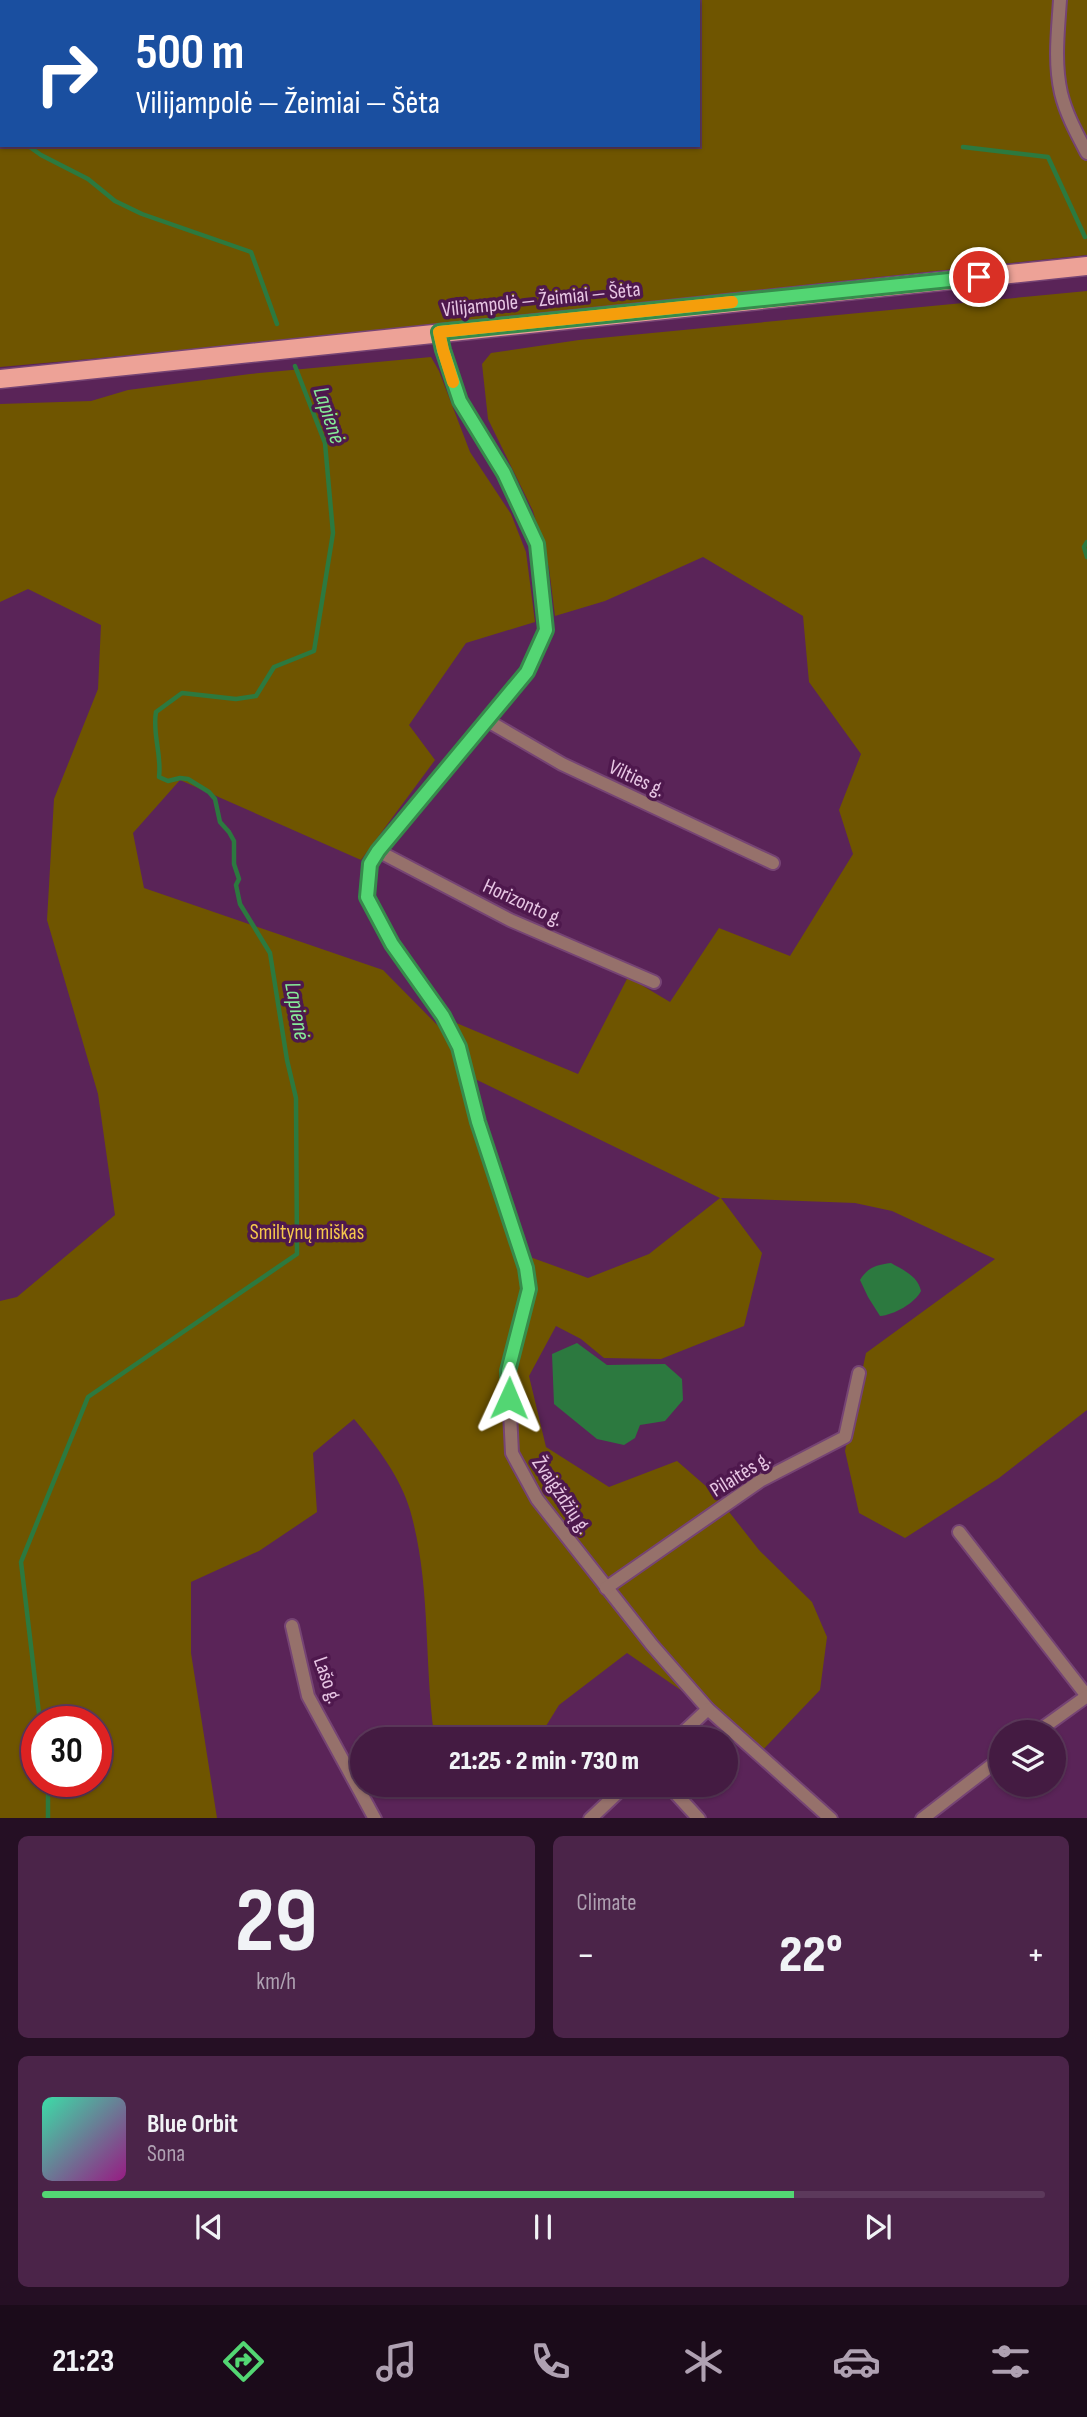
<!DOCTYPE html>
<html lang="en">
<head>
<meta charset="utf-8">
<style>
  :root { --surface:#441b42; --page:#4b2449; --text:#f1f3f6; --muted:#afa1b2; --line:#5c395b; --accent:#53d673 }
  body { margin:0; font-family:"Sofia Sans Condensed",sans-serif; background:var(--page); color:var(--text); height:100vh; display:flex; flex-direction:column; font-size:26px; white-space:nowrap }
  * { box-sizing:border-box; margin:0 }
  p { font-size:23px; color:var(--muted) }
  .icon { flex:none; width:38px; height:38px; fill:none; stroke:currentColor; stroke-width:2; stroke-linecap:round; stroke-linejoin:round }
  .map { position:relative; height:1818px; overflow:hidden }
  .panel { display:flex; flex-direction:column; gap:18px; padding:18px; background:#250f24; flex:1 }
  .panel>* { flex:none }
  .hud { position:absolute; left:0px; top:0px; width:700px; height:147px; box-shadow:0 2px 5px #0004,0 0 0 2px var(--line); background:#1a4fa0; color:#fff; overflow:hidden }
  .fabs { position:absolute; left:989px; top:1720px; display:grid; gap:14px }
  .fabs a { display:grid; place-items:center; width:77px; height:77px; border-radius:50%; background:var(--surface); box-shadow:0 2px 5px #0004,0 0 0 2px var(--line); font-size:35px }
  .speed { position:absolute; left:21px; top:1706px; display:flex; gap:14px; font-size:35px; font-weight:700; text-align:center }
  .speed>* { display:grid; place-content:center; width:91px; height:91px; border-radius:50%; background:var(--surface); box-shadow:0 2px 5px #0004,0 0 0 2px var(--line); line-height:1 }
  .speed .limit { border:10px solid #d22; background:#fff; color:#111 }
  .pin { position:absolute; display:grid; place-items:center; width:60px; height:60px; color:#fff; margin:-30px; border:4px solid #fff; border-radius:50%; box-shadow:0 2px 7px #0007 }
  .me { position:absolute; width:77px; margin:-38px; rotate:1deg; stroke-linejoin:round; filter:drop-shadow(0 0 5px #0008) }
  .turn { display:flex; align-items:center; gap:24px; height:147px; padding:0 21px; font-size:32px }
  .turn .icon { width:91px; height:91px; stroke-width:2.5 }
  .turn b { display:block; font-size:49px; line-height:60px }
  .big { font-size:52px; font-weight:800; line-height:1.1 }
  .panel .widget { flex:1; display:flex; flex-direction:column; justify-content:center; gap:10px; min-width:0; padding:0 24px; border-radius:10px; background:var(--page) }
  .panel .dial { align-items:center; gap:0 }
  .dial b { font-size:91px; line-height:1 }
  .song { display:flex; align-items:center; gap:21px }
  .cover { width:84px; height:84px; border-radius:10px; background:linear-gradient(135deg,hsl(160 70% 55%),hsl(310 70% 35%)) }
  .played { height:7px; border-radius:4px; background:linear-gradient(90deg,var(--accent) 75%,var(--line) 75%) }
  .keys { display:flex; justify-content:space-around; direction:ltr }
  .heat { display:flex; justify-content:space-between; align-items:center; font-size:38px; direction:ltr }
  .panel .tiles { flex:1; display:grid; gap:18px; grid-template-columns:1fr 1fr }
  .widget:last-child { grid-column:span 2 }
  .trip { position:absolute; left:350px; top:1727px; width:388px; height:70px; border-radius:35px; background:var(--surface); box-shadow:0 2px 5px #0004,0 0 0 2px var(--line); font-weight:800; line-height:70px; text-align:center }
  .dock { display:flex; height:112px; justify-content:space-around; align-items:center; background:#1b0b1a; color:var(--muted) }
  .dock .icon { width:49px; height:49px }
  .dock .selected { color:var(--accent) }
  .dock b { font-size:32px; color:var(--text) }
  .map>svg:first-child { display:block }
  .green { fill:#6f5500; fill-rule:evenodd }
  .water { fill:#2c793f }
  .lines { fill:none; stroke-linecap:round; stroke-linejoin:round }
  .stream { stroke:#2c793f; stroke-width:4.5 }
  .minor-casing { stroke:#764474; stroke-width:16 }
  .primary-casing { stroke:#764474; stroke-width:21 }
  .minor { stroke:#96716b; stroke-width:12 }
  .primary { stroke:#eda297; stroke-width:18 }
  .route-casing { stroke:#368b4b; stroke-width:18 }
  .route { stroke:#53d673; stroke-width:12 }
  .slow { stroke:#f59e0b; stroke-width:12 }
  .labels { text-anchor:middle; stroke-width:7; stroke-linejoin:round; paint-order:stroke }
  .street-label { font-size:21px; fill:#e7c6e4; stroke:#4e184d }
  .park-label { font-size:21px; fill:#f5c84c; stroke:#4e184d }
  .water-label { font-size:23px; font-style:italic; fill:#86ea98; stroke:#4e184d }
</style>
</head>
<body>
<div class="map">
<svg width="1087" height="1819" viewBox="0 0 1087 1819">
  <rect width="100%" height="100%" fill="#5a2458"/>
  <!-- green -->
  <g class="green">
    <polygon points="27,0 1087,0 1087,255 223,347 0,367 0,12 2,12 2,145 698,145 698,2 26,2"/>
    <path d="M 1087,291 L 1087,1410 L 999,1478 L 905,1538 L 859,1513 L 845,1451 L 866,1353 L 995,1259 L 892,1211 L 855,1203 L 721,1198 L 762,1253 L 744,1326 L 661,1359 L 604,1358 L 581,1339 L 556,1326 L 529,1376 L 546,1447 L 609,1487 L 677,1461 L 715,1494 L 759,1550 L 812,1602 L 827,1637 L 820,1690 L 759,1754 L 708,1709 L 627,1653 L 559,1705 L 538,1739 L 444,1739 L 434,1734 C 424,1660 431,1583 410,1510 C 401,1478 376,1445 354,1419 L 313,1453 L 317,1512 L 259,1551 L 191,1582 L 191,1653 L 217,1818 L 0,1818 L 0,1301 L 17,1297 L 115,1215 L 98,1094 L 47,920 L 54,799 L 98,689 L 101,625 L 28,589 L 0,602 L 0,404 L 91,401 L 128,390 L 250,374 L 431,357 L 439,371 L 470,452 L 511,514 L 526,552 L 535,622 L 466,643 L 409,725 L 435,760 L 361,860 L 180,780 L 133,833 L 144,888 L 383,970 L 449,1037 L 468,1105 L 519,1261 L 530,1257 L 588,1278 L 649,1254 L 720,1198 L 473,1078 L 454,1022 L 578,1074 L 628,977 L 670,1002 L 719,928 L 790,956 L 853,854 L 839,810 L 861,754 L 809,682 L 803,616 L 703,557 L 605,601 L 555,616 L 549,568 L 533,511 L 488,419 L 482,364 L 491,353 L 579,340 ZM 37,1722 L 96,1722 L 96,1782 L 37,1782 Z"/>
  </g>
  <!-- water -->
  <g class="water">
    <path d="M 891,1263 C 903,1270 918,1276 921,1291 C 915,1303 894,1315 880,1316 L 868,1297 L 860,1280 C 868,1267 876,1265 891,1263 Z"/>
    <polygon points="577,1343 607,1365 665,1364 682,1379 683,1400 665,1421 640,1425 635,1438 624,1445 597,1439 554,1404 552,1354"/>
  </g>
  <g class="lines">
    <!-- stream -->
    <g class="stream">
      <polyline points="0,21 2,39"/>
      <polyline points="0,55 2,50"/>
      <polyline points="0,74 2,86"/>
      <polyline points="27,145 41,155 88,179 115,201 142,214 251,252 277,324"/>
      <polyline points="963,147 1048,157 1085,237"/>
      <polyline points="1087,542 1084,547 1087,557"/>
      <path d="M 40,1722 L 21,1562 L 88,1397 L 297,1254 L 296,1098 L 287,1060 L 270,953 L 240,904 L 236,885 L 239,879 L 234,864 L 234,841 L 229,832 L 220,822 L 215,799 L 209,792 L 188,779 L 180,778 L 168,781 L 159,777 C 162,754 152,734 156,712 L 182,693 L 236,699 L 256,696 L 274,667 L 314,651 L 333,533 L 325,443 L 295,366"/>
      <polyline points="48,1782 48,1819"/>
    </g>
    <defs>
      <g id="minor">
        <path d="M 1060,0 C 1058,31 1054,62 1061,93 C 1066,114 1077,134 1087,153"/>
        <polyline points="439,332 443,350 460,401 504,473 537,544 546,630 527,672 378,851 370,864 367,897 392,944 443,1016 459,1047 478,1122 526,1268 529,1289 508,1371 512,1453 537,1499 652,1645 708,1709 831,1819"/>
        <polyline points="488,721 562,764 773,863"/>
        <polyline points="378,851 510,920 654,982"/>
        <polyline points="959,1532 1087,1696"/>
        <polyline points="606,1588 760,1481 845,1437 859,1373"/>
        <polyline points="292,1626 308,1696 375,1819"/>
        <polyline points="1037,1732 1087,1696"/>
        <polyline points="675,1740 708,1709"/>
        <polyline points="668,1785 699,1819"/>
        <polyline points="590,1819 626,1785"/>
        <polyline points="922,1819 1001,1758"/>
      </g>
      <polyline id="primary" points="0,379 1087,266"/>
    </defs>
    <!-- minor casing -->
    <use href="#minor" class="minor-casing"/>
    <!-- primary casing -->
    <use href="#primary" class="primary-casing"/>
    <!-- minor -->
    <use href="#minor" class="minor"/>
    <!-- primary -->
    <use href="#primary" class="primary"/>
  </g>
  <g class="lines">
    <defs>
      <polyline id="route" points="509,1398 508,1371 529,1289 526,1268 478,1122 459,1047 443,1016 392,944 367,897 370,864 378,851 527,672 546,630 537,544 504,473 460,401 443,350 439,332 979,277"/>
    </defs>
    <!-- route casing -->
    <use href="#route" class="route-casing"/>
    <!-- route -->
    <use href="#route" class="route"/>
    <!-- slow -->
    <polyline class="slow" points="453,382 443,350 439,332 732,302"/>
  </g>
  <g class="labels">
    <!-- street labels -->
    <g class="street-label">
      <text transform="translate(541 299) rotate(-6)" y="7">Vilijampolė — Žeimiai — Šėta</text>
      <text transform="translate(637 778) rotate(25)" y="7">Vilties g.</text>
      <text transform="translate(523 902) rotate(25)" y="7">Horizonto g.</text>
      <text transform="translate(740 1474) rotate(-32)" y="7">Pilaitės g.</text>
      <text transform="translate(562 1495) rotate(56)" y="7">Žvaigždžių g.</text>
      <text transform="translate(328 1680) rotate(71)" y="7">Lašo g.</text>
    </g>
    <!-- park labels -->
    <g class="park-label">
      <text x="307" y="1239">Smiltynų miškas</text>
    </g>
    <!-- water labels -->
    <g class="water-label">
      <text transform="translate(330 415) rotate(72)" y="8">Lapienė</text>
      <text transform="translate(298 1011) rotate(80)" y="8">Lapienė</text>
    </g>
  </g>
</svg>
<div class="fabs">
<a><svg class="icon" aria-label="layers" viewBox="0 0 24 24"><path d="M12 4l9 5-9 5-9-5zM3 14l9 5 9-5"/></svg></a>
</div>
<div class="speed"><div class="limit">30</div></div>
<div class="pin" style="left:979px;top:277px;background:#d93025"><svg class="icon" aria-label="arrive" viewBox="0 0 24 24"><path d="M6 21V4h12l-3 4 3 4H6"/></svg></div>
<svg class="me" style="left:509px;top:1398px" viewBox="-20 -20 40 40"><path d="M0-17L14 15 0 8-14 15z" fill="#53d673" stroke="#fff" stroke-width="4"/></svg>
<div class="trip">21:25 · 2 min · 730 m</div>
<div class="hud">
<div class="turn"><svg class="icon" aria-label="right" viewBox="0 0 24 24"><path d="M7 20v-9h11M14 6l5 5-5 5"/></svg><div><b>500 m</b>Vilijampolė — Žeimiai — Šėta</div></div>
</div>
</div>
<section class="panel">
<div class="tiles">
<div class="widget dial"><b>29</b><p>km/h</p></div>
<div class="widget"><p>Climate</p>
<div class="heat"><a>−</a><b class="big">22°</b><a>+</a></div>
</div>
<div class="widget">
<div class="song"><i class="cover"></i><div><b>Blue Orbit</b><p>Sona</p></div></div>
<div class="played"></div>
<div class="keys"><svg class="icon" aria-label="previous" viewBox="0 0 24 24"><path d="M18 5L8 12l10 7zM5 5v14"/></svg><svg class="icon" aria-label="pause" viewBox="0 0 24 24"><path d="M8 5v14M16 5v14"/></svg><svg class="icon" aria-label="next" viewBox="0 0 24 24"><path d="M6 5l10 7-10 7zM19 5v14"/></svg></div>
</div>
</div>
</section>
<nav class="dock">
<b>21:23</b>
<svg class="icon selected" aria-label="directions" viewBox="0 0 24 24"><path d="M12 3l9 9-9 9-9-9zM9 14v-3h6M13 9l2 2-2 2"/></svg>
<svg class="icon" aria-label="music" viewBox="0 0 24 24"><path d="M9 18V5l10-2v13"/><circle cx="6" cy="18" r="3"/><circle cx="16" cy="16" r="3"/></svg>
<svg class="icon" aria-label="phone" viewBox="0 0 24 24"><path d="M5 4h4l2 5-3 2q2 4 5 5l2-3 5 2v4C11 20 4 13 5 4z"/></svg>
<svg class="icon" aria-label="climate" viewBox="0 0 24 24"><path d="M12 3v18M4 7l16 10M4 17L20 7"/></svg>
<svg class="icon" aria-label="car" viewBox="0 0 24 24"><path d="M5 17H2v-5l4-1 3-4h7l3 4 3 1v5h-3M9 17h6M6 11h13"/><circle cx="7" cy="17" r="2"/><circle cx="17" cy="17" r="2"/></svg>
<svg class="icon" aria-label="filters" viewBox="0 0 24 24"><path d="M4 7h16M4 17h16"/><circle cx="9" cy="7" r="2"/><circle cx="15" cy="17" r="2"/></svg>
</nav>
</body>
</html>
